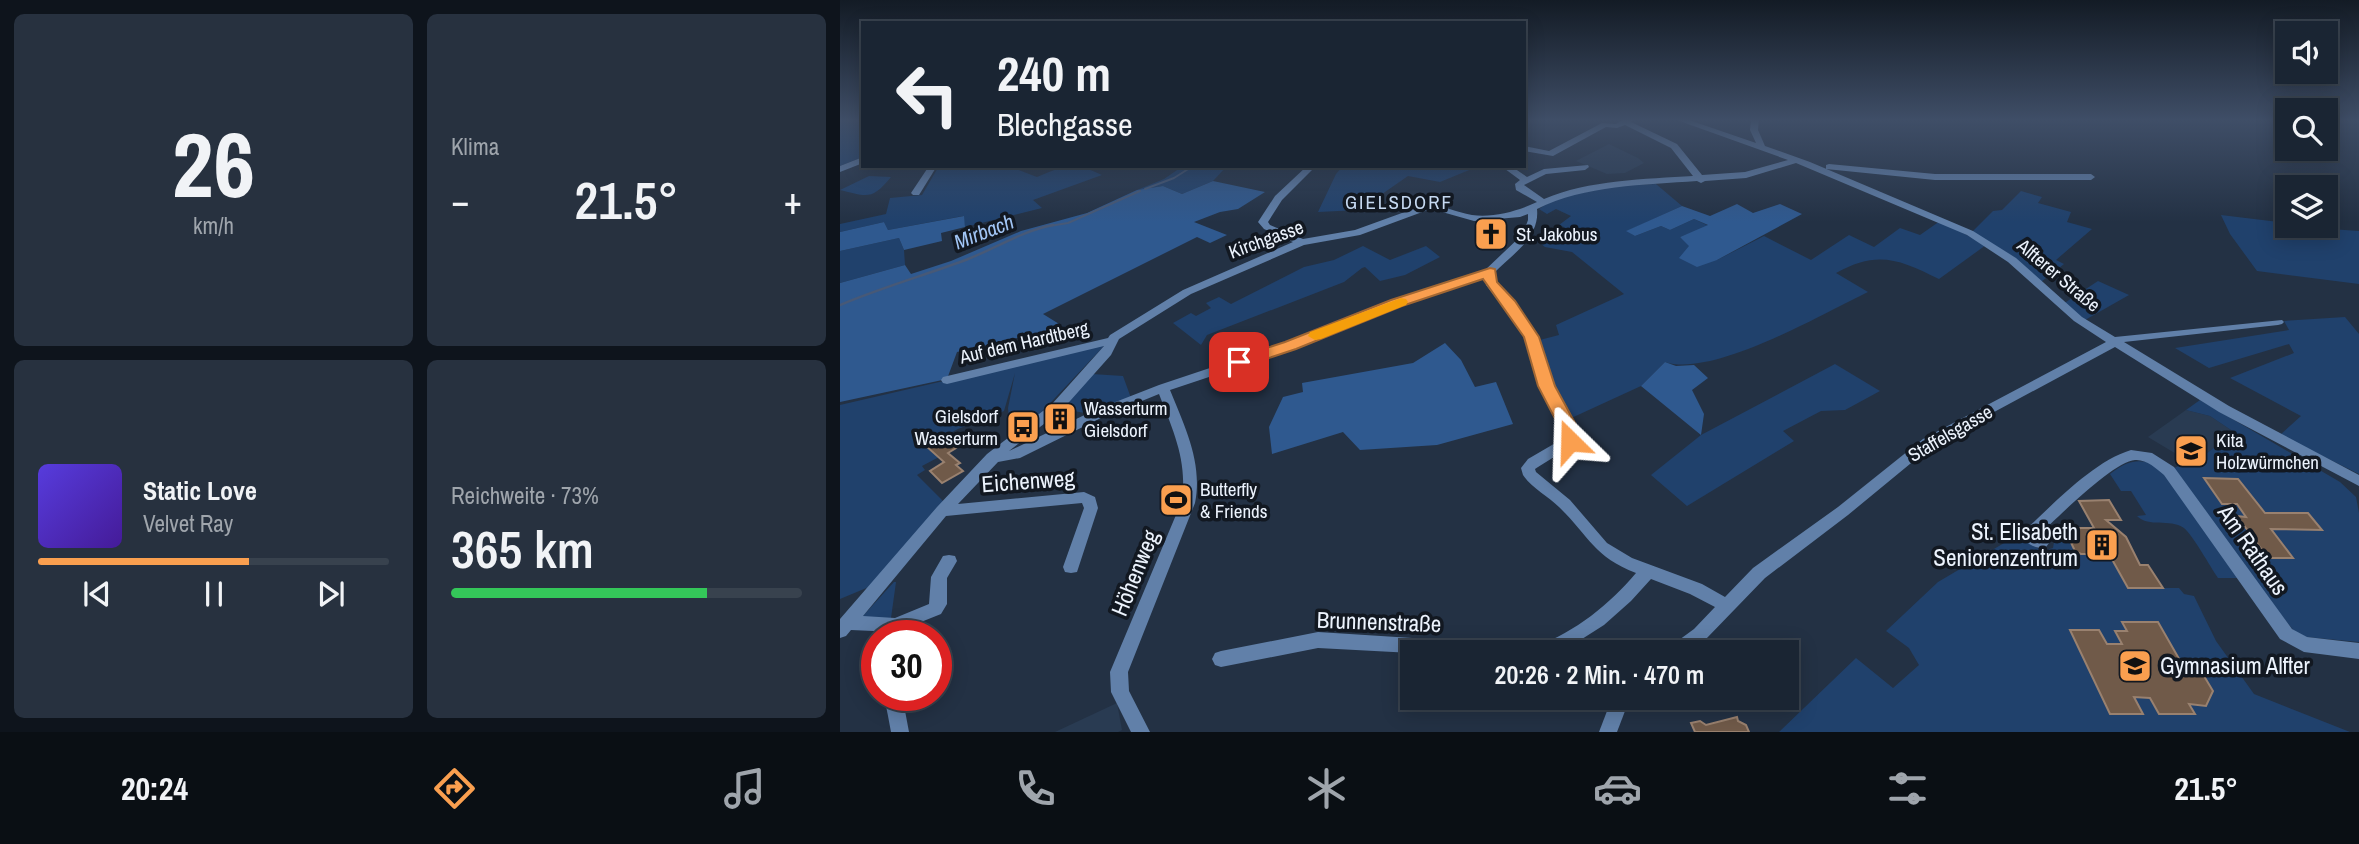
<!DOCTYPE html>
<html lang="de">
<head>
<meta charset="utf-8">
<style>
  :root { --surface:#1a2533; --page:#27313f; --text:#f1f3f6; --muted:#9fa5ac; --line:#38424e; --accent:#fa9f4f }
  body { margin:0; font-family:"Archivo Narrow",sans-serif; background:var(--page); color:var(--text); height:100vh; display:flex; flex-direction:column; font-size:26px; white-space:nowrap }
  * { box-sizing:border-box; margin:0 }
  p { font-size:23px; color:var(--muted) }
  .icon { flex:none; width:38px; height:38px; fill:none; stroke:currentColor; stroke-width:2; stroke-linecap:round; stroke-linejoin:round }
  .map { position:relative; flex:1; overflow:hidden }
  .drawer { display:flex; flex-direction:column; gap:14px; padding:14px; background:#0e141c; width:840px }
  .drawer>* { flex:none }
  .banner { position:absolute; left:21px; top:21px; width:665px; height:147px; border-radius:0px; box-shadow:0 4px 18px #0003,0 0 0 2px var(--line); background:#1a2533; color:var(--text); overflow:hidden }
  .controls { position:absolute; left:1435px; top:21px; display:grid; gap:14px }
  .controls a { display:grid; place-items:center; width:63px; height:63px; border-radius:0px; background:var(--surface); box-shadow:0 4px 18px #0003,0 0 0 2px var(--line); font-size:35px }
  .speed { position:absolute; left:21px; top:620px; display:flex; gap:14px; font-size:35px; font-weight:700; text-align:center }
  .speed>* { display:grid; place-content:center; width:91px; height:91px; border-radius:50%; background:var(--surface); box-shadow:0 4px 18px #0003,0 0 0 2px var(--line); line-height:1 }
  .speed .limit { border:10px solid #d22; background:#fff; color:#111 }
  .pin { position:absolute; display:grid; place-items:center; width:60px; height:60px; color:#fff; margin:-30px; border-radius:14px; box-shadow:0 4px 10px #0006 }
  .me { position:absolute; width:77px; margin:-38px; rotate:338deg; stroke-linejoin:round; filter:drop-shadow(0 0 5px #0008) }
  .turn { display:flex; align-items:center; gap:24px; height:147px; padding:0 21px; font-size:32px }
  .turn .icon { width:91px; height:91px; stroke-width:2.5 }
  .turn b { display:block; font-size:49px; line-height:60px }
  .big { font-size:52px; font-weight:600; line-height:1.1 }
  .drawer .tile { flex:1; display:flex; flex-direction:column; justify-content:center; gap:10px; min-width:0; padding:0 24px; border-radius:10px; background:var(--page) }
  .drawer .dial { align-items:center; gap:0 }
  .dial b { font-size:91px; line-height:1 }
  .song { display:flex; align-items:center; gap:21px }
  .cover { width:84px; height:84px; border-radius:10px; background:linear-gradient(135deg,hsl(250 70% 55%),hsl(260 70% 35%)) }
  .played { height:7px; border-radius:4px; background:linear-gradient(90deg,var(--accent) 60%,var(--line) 60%) }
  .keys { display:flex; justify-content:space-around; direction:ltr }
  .heat { display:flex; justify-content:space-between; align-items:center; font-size:38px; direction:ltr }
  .charge { height:10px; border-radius:5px; background:linear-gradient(90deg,#34c759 73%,var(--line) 0) }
  .drawer .tiles { flex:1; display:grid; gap:14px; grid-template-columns:repeat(2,1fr) }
  .trip { position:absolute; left:560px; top:640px; width:399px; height:70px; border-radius:0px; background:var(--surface); box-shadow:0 4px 18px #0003,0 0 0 2px var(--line); font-weight:600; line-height:70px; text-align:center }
  .menu { display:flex; height:112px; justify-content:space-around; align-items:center; background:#0a0f14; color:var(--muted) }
  .menu .icon { width:49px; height:49px }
  .menu .current { color:var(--accent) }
  .menu b { font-size:32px; color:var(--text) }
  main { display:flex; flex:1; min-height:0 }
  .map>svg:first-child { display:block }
  .built { fill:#293b52 }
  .green { fill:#20416c }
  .forest { fill:#2f598f }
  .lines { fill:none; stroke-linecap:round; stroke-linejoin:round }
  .stream-far1 { stroke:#475977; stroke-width:2 }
  .stream { stroke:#475977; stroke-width:2.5 }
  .building { fill:#705a49; stroke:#99816f; stroke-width:2 }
  .minor { fill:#6180a9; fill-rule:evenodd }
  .route { fill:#fa9f4f; stroke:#a26733; stroke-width:2 }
  .slow { fill:#f59e0b }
  .labels { text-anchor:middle; stroke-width:7; stroke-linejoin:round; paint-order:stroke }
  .far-quarter-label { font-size:19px; letter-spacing:2px; fill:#c6d9f1; stroke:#121821 }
  .poi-label { font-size:19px; fill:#ecf3fd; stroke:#121821; text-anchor:start }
  .street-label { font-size:19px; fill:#ecf3fd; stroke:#121821 }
  .water-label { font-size:21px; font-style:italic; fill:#a1c5f5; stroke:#121821 }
  .near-street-label { font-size:23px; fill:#ecf3fd; stroke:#121821 }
  .near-poi-label { font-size:23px; fill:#ecf3fd; stroke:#121821; text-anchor:end }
</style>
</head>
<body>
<main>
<section class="drawer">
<div class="tiles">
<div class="tile dial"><b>26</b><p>km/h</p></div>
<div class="tile"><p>Klima</p>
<div class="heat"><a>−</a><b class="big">21.5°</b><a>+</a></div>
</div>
<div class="tile">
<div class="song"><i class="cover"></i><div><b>Static Love</b><p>Velvet Ray</p></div></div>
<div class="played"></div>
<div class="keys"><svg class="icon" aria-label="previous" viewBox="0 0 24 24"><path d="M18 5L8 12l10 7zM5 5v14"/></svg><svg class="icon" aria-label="pause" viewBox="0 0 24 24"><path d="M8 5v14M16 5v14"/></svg><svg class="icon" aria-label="next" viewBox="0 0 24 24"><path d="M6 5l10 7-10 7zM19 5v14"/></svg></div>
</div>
<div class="tile"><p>Reichweite · 73%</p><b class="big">365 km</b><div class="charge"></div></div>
</div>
</section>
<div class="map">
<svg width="1519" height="732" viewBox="0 0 1519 732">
  <rect width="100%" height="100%" fill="#233144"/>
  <!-- built -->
  <g class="built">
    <polygon points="769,144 798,158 804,163 785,173 767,174 736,161"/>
    <polygon points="1346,410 1370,416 1394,432 1353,464 1308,437"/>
    <polygon points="277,703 282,730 278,732 215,732"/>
  </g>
  <!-- green -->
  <g class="green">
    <polygon points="0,119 23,119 23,157 0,166"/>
    <path d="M 99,166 L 168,166 L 197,177 C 228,165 230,161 262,175 L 193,200 L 202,208 L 125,227 L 123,216 L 48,230 L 44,222 L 0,232 L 0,224 L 46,214 L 50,198 L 82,195 Z"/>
    <polygon points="343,166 387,166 373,181 342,194 323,186 297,190 324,179"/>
    <polygon points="503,166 639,166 600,182 568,176 519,210 478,212 496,174"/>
    <path d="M 29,176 L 51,177 C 32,200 28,197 0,190 Z"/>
    <path d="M 816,184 L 842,206 L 787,231 L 795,236 L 821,226 L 830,230 L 854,219 L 869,226 L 840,237 L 877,260 L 924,236 L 971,260 L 1009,235 L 1034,247 L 1060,228 L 1080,235 L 1100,221 L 1146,245 L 1099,279 C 1059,259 1037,250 996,273 L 1028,292 C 982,314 873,378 825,362 L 801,386 L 727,420 L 715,399 L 696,341 L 719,335 L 716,325 L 784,294 L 732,252 L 705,247 L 696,240 L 704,236 L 714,238 L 722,234 L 718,231 L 724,227 L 719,225 L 731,216 L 716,209 L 707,214 L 699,209 C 726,188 783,185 816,184 Z"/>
    <polygon points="1181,191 1202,197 1198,203 1231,212 1227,222 1252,229 1216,260 1224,264 1201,282 1174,257 1132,232 1153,211 1162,210"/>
    <polygon points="1381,215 1447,223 1447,226 1519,231 1519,284 1417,271 1390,234"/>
    <polygon points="59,238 64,250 65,265 0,283 0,251"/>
    <polygon points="523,246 550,260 586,246 600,257 565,275 540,281 525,267 522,268 504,282 367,335 361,345 333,323 351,313 356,316 371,308 366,303 379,297 391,304 464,267 494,260"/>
    <polygon points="1258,281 1289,295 1245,320 1223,304"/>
    <polygon points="1505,317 1519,334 1519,474 1440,435 1461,416 1390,378 1454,353 1449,344 1369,368 1335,348 1449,330 1444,321"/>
    <polygon points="263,344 264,346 198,416 170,437 168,408 175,373 164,411 118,429 87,445 99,457 82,466 85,470 77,475 104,502 37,578 36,584 0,599 0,405"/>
    <polygon points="995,364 1040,391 1005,410 981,411 943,431 954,441 847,506 811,475 861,435"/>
    <path d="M 252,374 L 283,376 L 291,398 C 270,406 244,422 224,405 Z"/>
    <path d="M 1360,400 L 1500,482 L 1516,497 L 1519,513 L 1519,642 L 1466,637 L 1455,632 L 1410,578 L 1378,578 C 1371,568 1352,534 1344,528 C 1329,518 1309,528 1297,516 L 1306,515 L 1291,491 L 1281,491 L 1270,474 C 1295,455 1303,461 1332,469 L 1345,463 L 1353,464 L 1394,432 L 1370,416 L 1346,410 Z"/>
    <path d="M 1176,536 L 1203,551 L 1213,548 L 1214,542 L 1230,542 C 1238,558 1251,555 1267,550 L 1288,588 L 1339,588 L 1344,594 L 1354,596 L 1376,641 L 1414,694 L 1510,732 L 939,732 L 1016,658 L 1053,688 L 1079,665 L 1069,648 L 1046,631 L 1098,582 Z"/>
    <polygon points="54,582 56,582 51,618 21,618"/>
  </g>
  <!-- forest -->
  <g class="forest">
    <polygon points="373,181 425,192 398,209 380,212 354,222 387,235 370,243 357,237 203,314 224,327 117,352 107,379 0,402 0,283 65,265 71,274 111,261 181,231 247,213 297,190 323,186 342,194"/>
    <polygon points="897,204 913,213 940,204 962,214 877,260 857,267 839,258 849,246 840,237 868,225 854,219 830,230 821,226 795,236 786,231 842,206 870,216"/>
    <polygon points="124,216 125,227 101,233 102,241 64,250 59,238 0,251 0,232 44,222 48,230"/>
    <polygon points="605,343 621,360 635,387 656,382 673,424 597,445 520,450 503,432 432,454 429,427 443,397 463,392 462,383 573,363"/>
    <polygon points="825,362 836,366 854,365 868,378 852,390 864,414 861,435 801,386"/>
  </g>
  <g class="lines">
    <!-- stream-far1 -->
    <g class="stream-far1">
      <polyline points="305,189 334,178 353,166"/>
      <polyline points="203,227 228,223 300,191"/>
    </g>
    <!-- stream -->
    <path class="stream" d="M 0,305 C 40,288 82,276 123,261 C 153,250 181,231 213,225"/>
  </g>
  <!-- building -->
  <g class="building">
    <polygon points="103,436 116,448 108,453 120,463 116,465 123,471 102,483 90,471 104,462 86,446"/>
    <polygon points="1364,478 1398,479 1425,513 1468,513 1482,530 1431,529 1453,558 1428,558 1397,516 1406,517 1397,504 1382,504"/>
    <polygon points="1269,500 1281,520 1266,520 1286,537 1300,565 1308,565 1323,588 1288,588 1269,554 1241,554 1235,551 1224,528 1254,528 1239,501"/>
    <polygon points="1282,622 1318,622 1346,671 1361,671 1373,691 1366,706 1349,704 1355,714 1319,714 1310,698 1294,697 1303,714 1270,714 1230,630 1259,630 1267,644 1282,644 1275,631 1287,631"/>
    <polygon points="897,717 898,721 906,725 909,732 855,732 851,723 860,721 866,725"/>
  </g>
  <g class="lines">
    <!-- minor -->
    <g class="minor">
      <path d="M 784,119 L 794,119 L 791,122 L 837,144 L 862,175 L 905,172 L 948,160 L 834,119 L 846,119 L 916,143 L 910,130 L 911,119 L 919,119 L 918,130 L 925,146 L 970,162 L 1133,231 L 1176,258 L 1242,317 L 1275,337 L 1442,320 L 1444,322 L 1442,324 L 1438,325 L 1284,342 L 1389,406 L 1519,475 L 1519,486 L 1379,412 L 1275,347 L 1093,445 L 1008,515 L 925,578 L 866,639 L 848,653 L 825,653 L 828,648 L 854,629 L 875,607 L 850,594 L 811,579 L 791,601 L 764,625 L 720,653 L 572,653 L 478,648 L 381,667 L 375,665 L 372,659 L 375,653 L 381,651 L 478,632 L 697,646 C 735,632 770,604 796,573 C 754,557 749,536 719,507 C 708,496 692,488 683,475 L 681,468 L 688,459 L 724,438 L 725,434 L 708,404 L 680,328 L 646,285 L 645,278 L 561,305 L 441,353 L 330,390 C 345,427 363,463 355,503 L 288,672 L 289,691 L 310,732 L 291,732 L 271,692 L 270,672 L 341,503 C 349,464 333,430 319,394 L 265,416 L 180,458 L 158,462 L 118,504 L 244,492 L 255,497 L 258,508 L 237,572 L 231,573 L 225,572 L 223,567 L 244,508 L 242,503 L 106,516 L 23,616 L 55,618 L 89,604 L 91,577 L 103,556 L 109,555 L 115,556 L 117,561 L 107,578 L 107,604 L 101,614 L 56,632 L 11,630 L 6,636 L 0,638 L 0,619 L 97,507 L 147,454 L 212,404 L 264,346 L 107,384 L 103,383 L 101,380 L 103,377 L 268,338 L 270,335 L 343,290 L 453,242 L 424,229 L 418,222 L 435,196 L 467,166 L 476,166 L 442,200 L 428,222 L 430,225 L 463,239 L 515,230 L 584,205 C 602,204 615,212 632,215 C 653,218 678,211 697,202 L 676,190 L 675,184 L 680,180 L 661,166 L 671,166 L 687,177 L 704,169 L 748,165 L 749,167 L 745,170 L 706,174 L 684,185 L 704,199 C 748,180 806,179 853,176 L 831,148 L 785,125 L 777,128 L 766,127 L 713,156 L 684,151 L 684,146 L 709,151 L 762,123 L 776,124 ZM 956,163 L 1127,235 L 1168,262 L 1234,321 L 1266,342 L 1083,439 L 998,507 L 913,568 L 885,597 L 862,584 L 792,558 L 767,543 L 730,500 L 696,472 L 695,469 L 698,467 L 735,444 L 739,434 L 720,404 L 692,327 L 655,283 L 655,272 C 673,254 700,237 697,209 C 745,185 804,185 857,181 L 861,183 L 865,181 L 906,178 ZM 595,210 L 634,221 L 680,217 L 688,214 L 688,220 L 683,234 L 643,272 L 553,301 L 433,347 L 319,385 L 255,410 L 169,451 L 222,410 L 271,355 L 279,339 L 351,294 L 464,245 L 520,235 L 585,211 Z"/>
      <polygon points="23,157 23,163 0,172 0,166"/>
      <polygon points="989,164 1095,174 1251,174 1255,177 1251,180 1095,180 986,169 986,165"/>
      <polygon points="89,166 97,166 79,195 73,195 71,193"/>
      <path d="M 1291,450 L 1312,453 L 1334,467 L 1452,629 L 1467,637 L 1519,643 L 1519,659 L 1464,652 L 1440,639 L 1324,475 C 1316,468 1306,459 1295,460 C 1274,461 1217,518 1200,534 L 1209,543 L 1206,547 C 1197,550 1186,544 1181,535 L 1184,531 C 1214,504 1252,462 1291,450 Z"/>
      <polygon points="44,695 62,695 69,732 51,732"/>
      <polygon points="772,698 790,698 777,732 759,732"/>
    </g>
  </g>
  <!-- sky -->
  <linearGradient id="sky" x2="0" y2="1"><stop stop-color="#131b25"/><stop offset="0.54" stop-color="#3f4e67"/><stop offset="1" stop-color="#3f4e67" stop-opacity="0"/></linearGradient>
  <rect width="1519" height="222" fill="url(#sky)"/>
  <!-- route -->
  <polygon class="route" points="650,268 655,269 657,282 675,301 699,337 715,386 741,434 736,445 730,447 721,441 723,434 698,386 684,337 643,279 562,306 456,349 405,366 399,367 391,362 393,359 445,342 551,300"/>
  <!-- slow -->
  <polygon class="slow" points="561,298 566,299 568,302 566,305 481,339 475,340 468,336 470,332"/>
  <!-- icons -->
  <defs>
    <symbol id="church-square" viewBox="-11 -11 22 22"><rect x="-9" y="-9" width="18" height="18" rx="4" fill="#fa9f4f" stroke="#121821"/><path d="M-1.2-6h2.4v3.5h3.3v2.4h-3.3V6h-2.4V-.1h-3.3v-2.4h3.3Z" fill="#111"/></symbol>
    <symbol id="building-square" viewBox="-11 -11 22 22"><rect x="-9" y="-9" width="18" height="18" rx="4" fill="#fa9f4f" stroke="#121821"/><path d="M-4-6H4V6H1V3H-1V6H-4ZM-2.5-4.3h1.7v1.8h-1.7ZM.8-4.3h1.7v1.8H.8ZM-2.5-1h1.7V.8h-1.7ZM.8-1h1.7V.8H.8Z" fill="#111"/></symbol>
    <symbol id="bus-square" viewBox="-11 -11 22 22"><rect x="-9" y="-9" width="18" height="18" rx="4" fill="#fa9f4f" stroke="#121821"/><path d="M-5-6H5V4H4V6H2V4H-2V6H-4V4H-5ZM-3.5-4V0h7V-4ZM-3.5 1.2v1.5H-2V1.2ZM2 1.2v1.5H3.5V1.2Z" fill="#111"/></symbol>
    <symbol id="school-square" viewBox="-11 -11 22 22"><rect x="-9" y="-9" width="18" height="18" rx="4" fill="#fa9f4f" stroke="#121821"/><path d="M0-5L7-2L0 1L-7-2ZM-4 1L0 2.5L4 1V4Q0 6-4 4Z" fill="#111"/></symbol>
    <symbol id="stadium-square" viewBox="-11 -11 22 22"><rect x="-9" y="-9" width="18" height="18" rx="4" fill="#fa9f4f" stroke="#121821"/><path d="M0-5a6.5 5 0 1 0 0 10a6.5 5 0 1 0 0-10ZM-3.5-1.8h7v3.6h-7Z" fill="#111"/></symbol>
  </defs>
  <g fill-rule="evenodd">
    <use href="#church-square" x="632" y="215" width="38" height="38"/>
    <use href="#building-square" x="201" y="400" width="38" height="38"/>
    <use href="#bus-square" x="164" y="408" width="38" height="38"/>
    <use href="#school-square" x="1332" y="432" width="38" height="38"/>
    <use href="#stadium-square" x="317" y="481" width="38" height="38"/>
    <use href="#building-square" x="1243" y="526" width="38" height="38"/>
    <use href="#school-square" x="1276" y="647" width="38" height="38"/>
  </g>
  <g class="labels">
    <!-- far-quarter labels -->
    <g class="far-quarter-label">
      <text x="559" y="209">GIELSDORF</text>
    </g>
    <!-- poi labels -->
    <g class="poi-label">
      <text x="676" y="241">St. Jakobus</text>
      <text x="244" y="415">Wasserturm<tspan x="244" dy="22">Gielsdorf</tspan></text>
      <text x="158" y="423" text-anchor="end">Gielsdorf<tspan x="158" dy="22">Wasserturm</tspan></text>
      <text x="1376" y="447">Kita<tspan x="1376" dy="22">Holzwürmchen</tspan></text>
      <text x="360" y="496">Butterfly<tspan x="360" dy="22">&amp; Friends</tspan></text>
    </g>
    <!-- street labels -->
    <g class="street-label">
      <text transform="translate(426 239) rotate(-20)" y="7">Kirchgasse</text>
      <text transform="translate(1219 275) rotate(40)" y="7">Alfterer Straße</text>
      <text transform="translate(184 342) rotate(-13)" y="7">Auf dem Hardtberg</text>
      <text transform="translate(1110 433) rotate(-30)" y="7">Staffelsgasse</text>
    </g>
    <!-- water labels -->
    <g class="water-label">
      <text transform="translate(144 232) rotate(-21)" y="7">Mirbach</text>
    </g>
    <!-- near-street labels -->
    <g class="near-street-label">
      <text transform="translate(188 481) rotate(-4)" y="8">Eichenweg</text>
      <text transform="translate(1413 550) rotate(55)" y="8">Am Rathaus</text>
      <text transform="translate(295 573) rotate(-68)" y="8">Höhenweg</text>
      <text transform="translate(539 622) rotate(2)" y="8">Brunnenstraße</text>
    </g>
    <!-- near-poi labels -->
    <g class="near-poi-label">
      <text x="1238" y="540">St. Elisabeth<tspan x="1238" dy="26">Seniorenzentrum</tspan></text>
      <text x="1320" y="674" text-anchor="start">Gymnasium Alfter</text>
    </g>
  </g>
</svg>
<div class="controls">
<a><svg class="icon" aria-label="sound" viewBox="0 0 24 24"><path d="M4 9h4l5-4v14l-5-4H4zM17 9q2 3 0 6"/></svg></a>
<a><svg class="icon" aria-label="search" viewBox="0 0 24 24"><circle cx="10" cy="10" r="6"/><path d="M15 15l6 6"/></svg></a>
<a><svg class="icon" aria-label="layers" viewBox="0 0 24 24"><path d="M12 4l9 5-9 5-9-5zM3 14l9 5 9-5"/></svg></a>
</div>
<div class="speed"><div class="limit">30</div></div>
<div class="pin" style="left:399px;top:362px;background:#d93025"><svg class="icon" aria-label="arrive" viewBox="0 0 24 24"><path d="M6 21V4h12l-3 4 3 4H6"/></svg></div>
<svg class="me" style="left:730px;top:441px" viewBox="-20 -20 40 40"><path d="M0-17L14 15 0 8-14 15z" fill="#fa9f4f" stroke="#fff" stroke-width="4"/></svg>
<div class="trip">20:26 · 2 Min. · 470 m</div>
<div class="banner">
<div class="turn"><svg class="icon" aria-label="left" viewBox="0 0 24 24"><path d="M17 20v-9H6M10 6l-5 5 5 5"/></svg><div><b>240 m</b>Blechgasse</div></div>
</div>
</div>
</main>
<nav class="menu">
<b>20:24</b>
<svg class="icon current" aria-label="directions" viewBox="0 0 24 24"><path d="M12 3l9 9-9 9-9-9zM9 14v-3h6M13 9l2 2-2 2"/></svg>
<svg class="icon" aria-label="music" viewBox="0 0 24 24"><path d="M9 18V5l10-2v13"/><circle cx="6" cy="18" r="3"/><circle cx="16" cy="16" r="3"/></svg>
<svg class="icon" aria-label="phone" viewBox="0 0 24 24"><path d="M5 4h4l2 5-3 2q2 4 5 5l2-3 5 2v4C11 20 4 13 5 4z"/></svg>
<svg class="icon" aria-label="climate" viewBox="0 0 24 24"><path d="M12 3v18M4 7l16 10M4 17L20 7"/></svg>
<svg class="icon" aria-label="car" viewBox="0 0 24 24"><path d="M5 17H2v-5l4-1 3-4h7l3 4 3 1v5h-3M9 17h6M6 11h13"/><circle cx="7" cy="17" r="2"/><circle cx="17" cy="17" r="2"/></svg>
<svg class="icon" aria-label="filters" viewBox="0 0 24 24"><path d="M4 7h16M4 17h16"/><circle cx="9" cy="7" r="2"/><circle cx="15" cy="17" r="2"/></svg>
<b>21.5°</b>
</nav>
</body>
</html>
